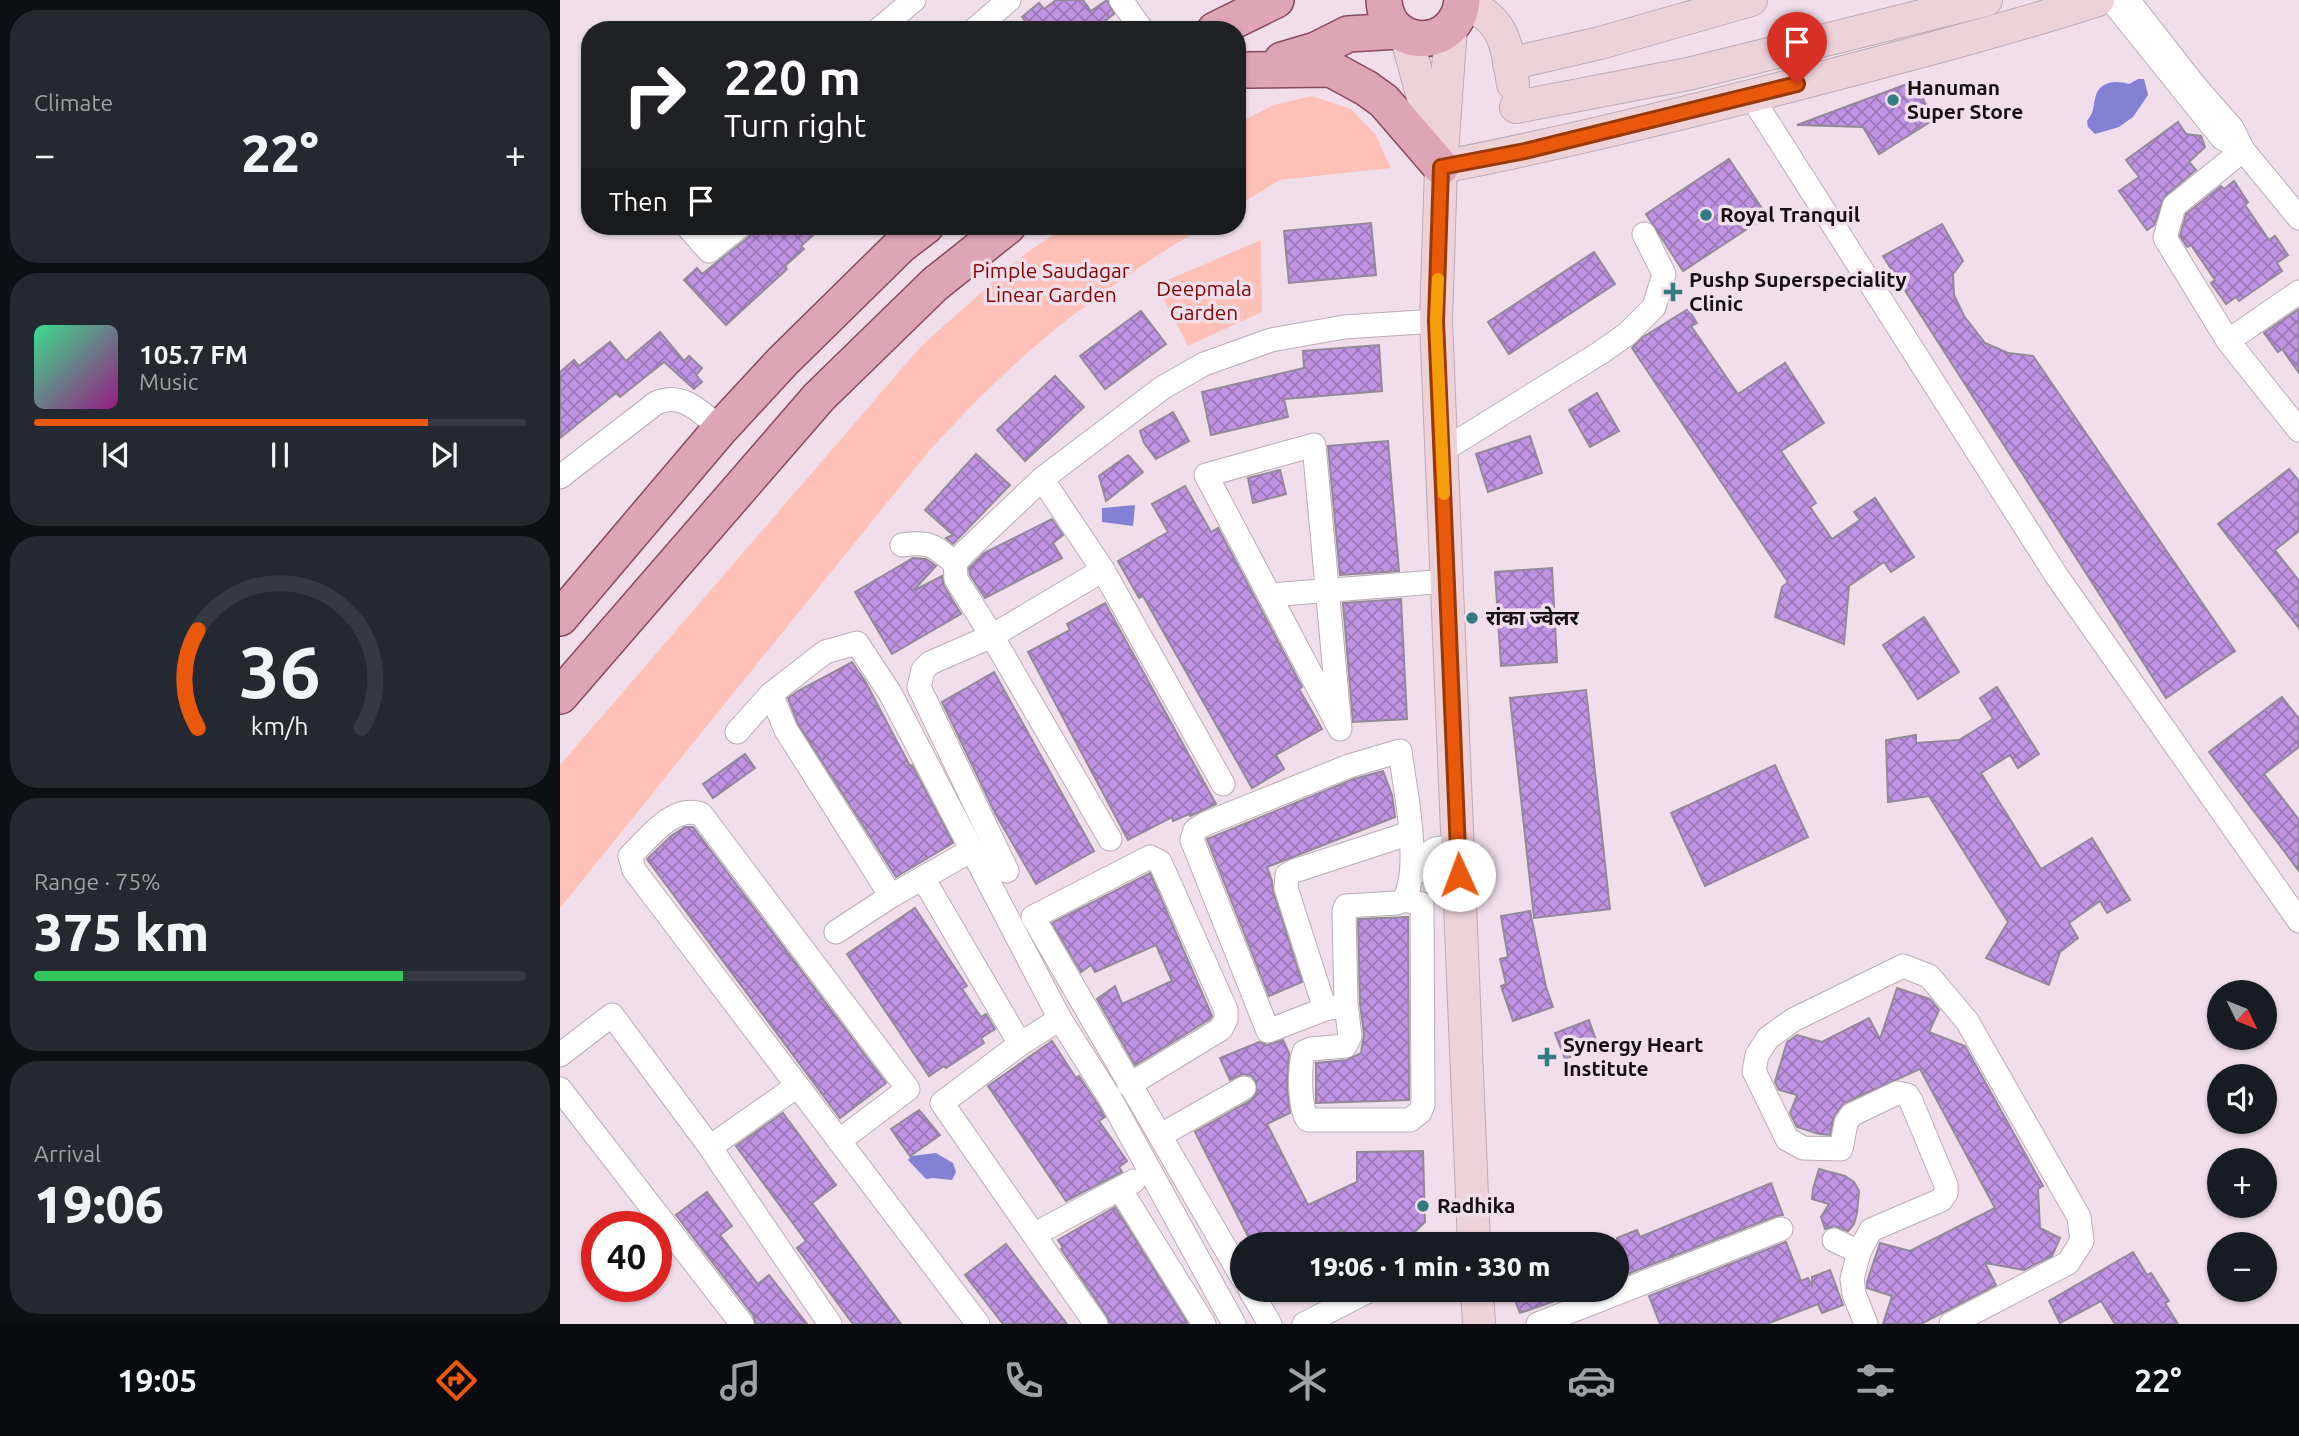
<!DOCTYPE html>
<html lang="en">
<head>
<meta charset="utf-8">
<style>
  :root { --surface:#171b24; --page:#242831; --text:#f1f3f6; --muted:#9ea1a6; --line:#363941; --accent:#ea580c }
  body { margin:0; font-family:Ubuntu,"Noto Sans Devanagari",sans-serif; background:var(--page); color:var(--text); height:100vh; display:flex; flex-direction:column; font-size:26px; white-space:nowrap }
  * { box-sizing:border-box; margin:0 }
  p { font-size:23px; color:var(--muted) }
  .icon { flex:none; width:38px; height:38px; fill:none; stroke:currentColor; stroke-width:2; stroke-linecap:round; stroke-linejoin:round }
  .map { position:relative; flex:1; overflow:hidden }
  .panel { display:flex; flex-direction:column; gap:10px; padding:10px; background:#0d0f14; width:560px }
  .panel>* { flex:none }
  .banner { position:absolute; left:21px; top:21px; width:665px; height:214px; border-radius:28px; box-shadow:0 2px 5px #0004; background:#202124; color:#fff; overflow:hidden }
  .needle { width:46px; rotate:133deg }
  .buttons { position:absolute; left:1647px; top:980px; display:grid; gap:14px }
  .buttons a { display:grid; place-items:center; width:70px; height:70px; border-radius:50%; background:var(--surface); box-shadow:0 2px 5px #0004; font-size:35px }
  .speed { position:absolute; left:21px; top:1211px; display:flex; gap:14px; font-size:35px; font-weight:700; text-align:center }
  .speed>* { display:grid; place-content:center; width:91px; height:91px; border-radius:50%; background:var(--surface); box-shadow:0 2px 5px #0004; line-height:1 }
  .speed .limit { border:10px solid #d22; background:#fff; color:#111 }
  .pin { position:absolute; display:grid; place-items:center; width:60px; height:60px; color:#fff; margin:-72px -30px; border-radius:50% 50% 50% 0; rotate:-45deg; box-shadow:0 0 7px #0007 }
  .pin .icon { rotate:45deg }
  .me { position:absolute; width:77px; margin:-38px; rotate:358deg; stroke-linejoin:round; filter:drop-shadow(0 0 5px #0008) }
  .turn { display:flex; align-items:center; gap:24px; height:147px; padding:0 28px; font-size:32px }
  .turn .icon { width:91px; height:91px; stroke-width:2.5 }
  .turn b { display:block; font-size:49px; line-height:60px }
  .then { display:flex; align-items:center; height:66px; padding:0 28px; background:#0003; gap:14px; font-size:26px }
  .big { font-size:52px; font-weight:800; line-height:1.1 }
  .panel .card { flex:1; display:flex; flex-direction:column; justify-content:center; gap:10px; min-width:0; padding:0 24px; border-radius:28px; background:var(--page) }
  .panel .dial { align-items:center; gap:0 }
  .dial svg { height:182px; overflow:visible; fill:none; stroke:var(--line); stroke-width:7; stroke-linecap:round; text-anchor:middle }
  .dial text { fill:var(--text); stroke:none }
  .song { display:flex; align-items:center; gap:21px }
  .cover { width:84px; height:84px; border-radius:10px; background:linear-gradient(135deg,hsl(150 70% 55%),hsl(310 70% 35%)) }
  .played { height:7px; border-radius:4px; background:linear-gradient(90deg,var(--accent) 80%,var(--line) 80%) }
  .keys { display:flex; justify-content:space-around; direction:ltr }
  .heat { display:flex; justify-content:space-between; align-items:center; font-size:38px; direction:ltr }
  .charge { height:10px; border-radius:5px; background:linear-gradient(90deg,#34c759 75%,var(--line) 0) }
  .trip { position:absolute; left:670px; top:1232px; width:399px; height:70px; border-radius:35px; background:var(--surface); box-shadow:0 2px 5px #0004; font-weight:800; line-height:70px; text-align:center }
  .dock { display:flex; height:112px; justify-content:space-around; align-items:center; background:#090b0e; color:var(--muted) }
  .dock .icon { width:49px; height:49px }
  .dock .active { color:var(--accent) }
  .dock b { font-size:32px; color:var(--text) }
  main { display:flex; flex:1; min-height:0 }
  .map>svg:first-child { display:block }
  .green { fill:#ffc1b7 }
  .water { fill:#8281d5 }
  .building { fill:url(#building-cross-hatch); stroke:#928999; stroke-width:2 }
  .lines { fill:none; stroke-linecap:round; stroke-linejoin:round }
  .street-casing { stroke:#bbabb6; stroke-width:25 }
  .secondary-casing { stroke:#bbabb6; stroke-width:34 }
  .primary-casing { stroke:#894a5d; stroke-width:38 }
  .street { stroke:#fff; stroke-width:23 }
  .secondary { stroke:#eed2da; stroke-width:32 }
  .primary { stroke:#dda5b5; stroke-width:35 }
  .route-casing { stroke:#983908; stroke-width:18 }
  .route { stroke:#ea580c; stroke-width:12 }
  .slow { stroke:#f59e0b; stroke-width:12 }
  .poi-dot { fill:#327b81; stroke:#f0dfeb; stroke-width:2.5 }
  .labels { text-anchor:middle; stroke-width:7; stroke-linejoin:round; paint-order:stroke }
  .poi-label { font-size:21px; font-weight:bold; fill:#161014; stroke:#f0dfeb; text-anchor:start }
  .park-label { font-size:21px; fill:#820403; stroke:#f0dfeb }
</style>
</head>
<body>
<main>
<section class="panel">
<div class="card"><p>Climate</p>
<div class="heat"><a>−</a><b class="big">22°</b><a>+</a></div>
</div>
<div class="card">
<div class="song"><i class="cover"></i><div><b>105.7 FM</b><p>Music</p></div></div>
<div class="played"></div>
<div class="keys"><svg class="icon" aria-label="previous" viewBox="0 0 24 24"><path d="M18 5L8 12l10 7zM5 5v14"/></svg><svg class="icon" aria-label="pause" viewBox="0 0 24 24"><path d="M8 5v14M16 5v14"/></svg><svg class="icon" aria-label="next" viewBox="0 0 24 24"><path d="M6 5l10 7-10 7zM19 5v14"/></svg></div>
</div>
<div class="card dial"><svg viewBox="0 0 100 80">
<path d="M14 69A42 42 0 1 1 86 69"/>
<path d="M14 69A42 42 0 0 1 14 26" stroke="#ea580c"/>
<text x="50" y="56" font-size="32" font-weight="700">36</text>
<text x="50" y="72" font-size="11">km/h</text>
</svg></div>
<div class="card"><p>Range · 75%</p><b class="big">375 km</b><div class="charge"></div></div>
<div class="card"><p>Arrival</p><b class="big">19:06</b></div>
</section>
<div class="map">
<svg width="1739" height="1324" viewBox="0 0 1739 1324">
  <defs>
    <pattern id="building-cross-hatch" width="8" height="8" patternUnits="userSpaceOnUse" patternTransform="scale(1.75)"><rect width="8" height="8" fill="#c193e4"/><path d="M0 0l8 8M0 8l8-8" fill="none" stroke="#9c77b8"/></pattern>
  </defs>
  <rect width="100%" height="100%" fill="#f0dfeb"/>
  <!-- green -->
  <g class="green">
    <polygon points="752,96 791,109 815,134 831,168 720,180 677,206 677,124 713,105"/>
    <path d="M 507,226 L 645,226 C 598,254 552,285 508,319 C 458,358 412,404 369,451 L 0,908 L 0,765 L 362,345 L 466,253 Z"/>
    <polygon points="701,240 702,312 628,346 596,285"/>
  </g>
  <!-- water -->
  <g class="water">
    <path d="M 1578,79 L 1584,79 L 1588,95 L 1573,117 L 1559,127 L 1535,134 L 1528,127 L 1527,121 C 1534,112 1533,108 1535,99 C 1538,81 1556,80 1569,84 Z"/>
    <polygon points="575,505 573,526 542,522 542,508"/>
    <polygon points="376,1153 393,1163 396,1172 392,1180 373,1178 366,1179 348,1160 351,1156"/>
  </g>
  <!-- building -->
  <g class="building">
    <polygon points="496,0 523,0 531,11 547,0 554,14 541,24 546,30 472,30 462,17 479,3 484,9"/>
    <polygon points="1355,81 1373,120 1319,154 1303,127 1237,125"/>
    <polygon points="1618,122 1626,134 1641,136 1645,147 1629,162 1636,170 1605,196 1594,225 1587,230 1559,191 1579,177 1566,160"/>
    <polygon points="1169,159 1207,216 1123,271 1086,214"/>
    <polygon points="1674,181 1688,202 1685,205 1709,240 1715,236 1728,255 1717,263 1722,271 1679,301 1676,297 1666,304 1651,283 1655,280 1631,245 1627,247 1620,236 1626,214 1661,186 1664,189"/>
    <polygon points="811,223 816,275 729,283 724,231"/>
    <polygon points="1382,224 1403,261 1393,274 1394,295 1404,316 1425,343 1448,353 1473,356 1675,651 1606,698 1323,256"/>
    <polygon points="196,226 205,233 212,226 263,226 241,246 244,249 225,266 227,269 166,325 124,280 137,268 142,274 189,237"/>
    <polygon points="1034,252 1055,284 949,354 928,322"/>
    <polygon points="1128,309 1137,323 1131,326 1178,394 1225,363 1264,423 1221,451 1256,503 1250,507 1272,539 1300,520 1294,512 1315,498 1354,557 1331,572 1324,562 1289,586 1284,644 1215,617 1222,587 1228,582 1072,348 1083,337"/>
    <polygon points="1739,309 1739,373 1722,349 1718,352 1704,333"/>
    <polygon points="581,311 606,344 545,389 520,356"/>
    <polygon points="100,332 124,361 129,356 142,368 136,375 142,382 134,389 104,362 60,397 56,393 0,438 0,372 14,360 19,366 50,342 66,361"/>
    <polygon points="819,345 822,391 724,399 728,417 651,435 642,392 744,368 743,351"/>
    <polygon points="495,376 524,407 465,461 437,430"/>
    <polygon points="1037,393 1059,431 1030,447 1009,410"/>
    <polygon points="613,412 629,441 596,459 584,443 580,431"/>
    <polygon points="970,436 982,473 928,492 916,454"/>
    <polygon points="828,441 839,571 780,575 768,446"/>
    <polygon points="416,454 450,485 393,544 386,538 393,535 365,510"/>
    <polygon points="568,455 583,472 546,501 539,476"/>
    <polygon points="1729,469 1739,481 1739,531 1715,550 1739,581 1739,628 1658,524"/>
    <polygon points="720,470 726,494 693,503 688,478"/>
    <polygon points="625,486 651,532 658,528 742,687 739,689 762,729 716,755 724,769 692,788 583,596 579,598 558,561 608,532 592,504"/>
    <polygon points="492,519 503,535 493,543 502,558 425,598 410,575 409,568 424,553"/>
    <polygon points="353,558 366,559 376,566 353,591 382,576 384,586 401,614 332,654 295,592"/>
    <polygon points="992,568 997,662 941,666 935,572"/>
    <polygon points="841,599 847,719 793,722 783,603"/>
    <polygon points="545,603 656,804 630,816 629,814 613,821 612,817 568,840 468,652 510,630 507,624"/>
    <polygon points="1364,617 1399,672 1358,699 1323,645"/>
    <polygon points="292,662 305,681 350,766 352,765 393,843 336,877 238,724 228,698 238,691"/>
    <polygon points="434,672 534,851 476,884 435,813 382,702"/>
    <polygon points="1437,687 1479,754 1458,768 1450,755 1421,773 1481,869 1532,838 1570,900 1547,913 1540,901 1509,923 1518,938 1500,952 1489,985 1426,958 1448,922 1369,796 1328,802 1326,740 1356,735 1356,743 1399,740 1433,719 1420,698"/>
    <polygon points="1026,690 1050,909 974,918 950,698"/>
    <polygon points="1722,697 1739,719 1739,747 1704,774 1739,820 1739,871 1649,752"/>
    <polygon points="185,754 195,768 153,798 143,784"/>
    <polygon points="1215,765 1248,837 1145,886 1111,813"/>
    <polygon points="823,771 832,795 835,817 707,867 712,881 713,892 742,982 709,996 647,839 794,779"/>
    <polygon points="125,827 133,827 326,1083 280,1118 87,859 111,836"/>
    <polygon points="590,873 652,1016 650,1019 575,1065 537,999 555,986 562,1004 612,981 596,945 535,972 531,965 521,972 492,923"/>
    <polygon points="355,908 407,986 402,989 421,1017 426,1014 435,1029 421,1038 424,1043 386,1068 384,1066 369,1076 287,954"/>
    <polygon points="970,911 986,987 993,1007 953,1021 941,986 946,984 940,959 948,957 941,916"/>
    <polygon points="848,917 849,1100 756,1103 756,1063 787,1060 801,1053 804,1034 800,1004 798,919"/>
    <polygon points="1337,988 1370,999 1379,1010 1369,1032 1405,1046 1483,1186 1478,1189 1480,1228 1500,1238 1492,1256 1464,1270 1425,1263 1436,1285 1361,1324 1323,1324 1332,1296 1307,1288 1307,1282 1320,1243 1350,1251 1435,1208 1360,1069 1284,1103 1274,1116 1270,1135 1259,1134 1237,1127 1230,1113 1237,1095 1219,1090 1215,1082 1227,1042 1237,1035 1262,1042 1309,1018 1320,1039"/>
    <polygon points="1029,1020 1038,1046 1005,1059 995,1033"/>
    <polygon points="723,1040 729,1053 727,1088 730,1113 707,1124 748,1205 797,1182 797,1152 863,1151 865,1222 846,1240 837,1244 789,1244 782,1230 754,1244 692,1244 635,1132 691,1100 696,1094 696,1082 692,1076 683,1074 670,1080 660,1058 699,1042 707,1045"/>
    <polygon points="492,1041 516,1078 519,1076 538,1105 545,1117 539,1121 567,1161 559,1167 562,1172 506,1201 428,1086"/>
    <polygon points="359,1110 380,1135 350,1156 331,1129"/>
    <polygon points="223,1113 276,1185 252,1203 341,1324 293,1324 237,1248 246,1241 176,1146"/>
    <polygon points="1259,1169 1285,1176 1294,1182 1299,1191 1297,1213 1294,1224 1288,1231 1274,1226 1265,1229 1261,1217 1269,1204 1252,1199 1253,1189"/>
    <polygon points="1211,1183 1223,1215 1216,1216 1057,1278 1057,1238 1077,1230 1080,1237"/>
    <polygon points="147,1192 172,1226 160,1235 198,1284 209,1275 247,1324 196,1324 193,1315 116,1215"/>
    <polygon points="555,1207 628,1324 550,1324 547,1316 501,1249 503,1248 498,1240"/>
    <polygon points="1226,1242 1241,1281 1248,1278 1252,1287 1252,1277 1270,1270 1283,1305 1262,1313 1258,1304 1207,1324 1100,1324 1089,1296"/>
    <polygon points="446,1244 481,1290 507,1324 443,1324 405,1275"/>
    <polygon points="1573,1252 1587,1275 1591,1273 1609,1301 1605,1303 1618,1324 1555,1324 1541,1301 1500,1323 1489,1301"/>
    <polygon points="951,1290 1020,1290 1021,1292 960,1313"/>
  </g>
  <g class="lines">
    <defs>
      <g id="street">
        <polyline points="561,0 582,30"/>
        <polyline points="1551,0 1662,138 1683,150 1672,128 1636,87 1568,0"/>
        <polyline points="318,30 354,0"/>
        <polyline points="414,30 449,0"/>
        <polyline points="1191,96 1496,575 1739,921"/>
        <polyline points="1739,218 1683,150 1614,206 1605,238 1668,341 1739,430"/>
        <polyline points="127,226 149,251 180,226"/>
        <polyline points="1668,341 1739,292"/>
        <polygon points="754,445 780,729 646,475"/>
        <polyline points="882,451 1040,353 1067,334 1094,307 1104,274 1084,234"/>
        <path d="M 0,477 L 96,403 C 123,391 139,412 161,428"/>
        <polyline points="482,479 543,570 663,784"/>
        <path d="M 342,545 C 372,541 373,546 395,563"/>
        <polyline points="709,595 887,581"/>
        <polyline points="177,732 211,694"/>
        <polyline points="550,839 432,636 396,579 395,563 406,551 482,479 602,388 644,364 711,340 784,327 876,321"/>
        <polyline points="412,850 331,896 226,730 211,694 265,652 297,643 330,693 500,1019 550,1098 674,1324"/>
        <polyline points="853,864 877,877 899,875"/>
        <polyline points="853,864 875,849 898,846"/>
        <polyline points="447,871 359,687 363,670 370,663 432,636 543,570"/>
        <polyline points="363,878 460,1044"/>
        <polyline points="276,932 331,896"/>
        <path d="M 786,1005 L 765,1009 L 708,1031 L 632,840 L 635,830 L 645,824 L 789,766 L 840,751 C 845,790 862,866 844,900 L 837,903 L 786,906 L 784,911 L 786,1005 L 790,1036 L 785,1046 L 751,1049 L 744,1052 C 739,1066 739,1110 748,1120 L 850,1120 L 860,1112 L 863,1105 L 862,904 L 844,900"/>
        <polyline points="765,1009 726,888 727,875 734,871 850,833"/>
        <polyline points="500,1019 460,1044 382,1103 536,1324"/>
        <polyline points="0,1055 52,1015 150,1147"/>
        <path d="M 569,1085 L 661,1029 L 666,1019 L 666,1010 L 600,862 L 590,857 L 473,917 C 542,1037 613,1156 682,1277"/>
        <polyline points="237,1086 150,1147 270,1324"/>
        <polyline points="0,1089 182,1324"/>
        <polyline points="601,1135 684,1088"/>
        <path d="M 279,1141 L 348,1089 L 141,814 C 113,804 89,838 70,856 L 74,870 L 418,1324"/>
        <polyline points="560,1189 644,1324"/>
        <polyline points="475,1234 574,1181"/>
        <polyline points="1274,1240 1299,1252"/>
        <polyline points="690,1290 710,1324"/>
        <polyline points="744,1324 810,1290"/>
        <polyline points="978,1324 1221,1229"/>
        <polyline points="1306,1324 1294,1294 1292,1279 1299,1252 1311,1230 1381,1200 1386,1193 1386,1185 1351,1101 1347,1095 1337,1093 1291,1115 1286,1123 1281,1149 1243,1148 1227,1139 1194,1071 1197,1055 1208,1038 1233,1020 1343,966 1369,976 1407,1021 1519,1217 1522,1241 1508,1263 1391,1324"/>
      </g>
      <g id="secondary">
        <path d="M 902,3 C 910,7 920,10 927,16 C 947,31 949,61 953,84"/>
        <polyline points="891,26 881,167 876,321 914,1244"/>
        <polyline points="846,35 875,142"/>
        <polyline points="949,64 1040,43 1191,0"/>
        <polyline points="956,107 1128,74 1426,0"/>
        <path d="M 881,167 C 1006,143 1130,112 1253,80 C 1348,55 1444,30 1538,0"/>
        <polyline points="917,1290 919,1324"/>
      </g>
      <g id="primary">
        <path d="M 824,0 C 826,51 897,52 902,0"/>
        <polyline points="655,30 716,0"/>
        <polyline points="722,60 756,50 788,34 839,31"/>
        <polyline points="688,70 771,69 806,88 824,101 881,167"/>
        <polyline points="0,618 161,428 222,362 341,245 366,226"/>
        <polyline points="0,696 259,397 375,284 448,226"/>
      </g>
    </defs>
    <!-- street casing -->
    <use href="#street" class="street-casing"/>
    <!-- secondary casing -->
    <use href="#secondary" class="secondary-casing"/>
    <!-- primary casing -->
    <use href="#primary" class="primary-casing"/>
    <!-- street -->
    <use href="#street" class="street"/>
    <!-- secondary -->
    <use href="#secondary" class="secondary"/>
    <!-- primary -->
    <use href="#primary" class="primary"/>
  </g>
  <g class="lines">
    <defs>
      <polyline id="route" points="899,875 876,321 881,167 965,151 1237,84"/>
    </defs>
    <!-- route casing -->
    <use href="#route" class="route-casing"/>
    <!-- route -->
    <use href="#route" class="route"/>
    <!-- slow -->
    <polyline class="slow" points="878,279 876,321 884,494"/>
  </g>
  <!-- markers -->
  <g class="poi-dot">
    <circle cx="1333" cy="100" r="7"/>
    <circle cx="1146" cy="215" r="7"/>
    <path d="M1109.5 281.5h7v7h7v7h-7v7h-7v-7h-7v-7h7z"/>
    <circle cx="912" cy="618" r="7"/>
    <path d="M983.5 1046.5h7v7h7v7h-7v7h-7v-7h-7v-7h7z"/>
    <circle cx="863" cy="1206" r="7"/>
  </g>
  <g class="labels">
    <!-- poi labels -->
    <g class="poi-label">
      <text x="1347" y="95">Hanuman<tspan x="1347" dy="24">Super Store</tspan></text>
      <text x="1160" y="222">Royal Tranquil</text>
      <text x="1129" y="287">Pushp Superspeciality<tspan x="1129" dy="24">Clinic</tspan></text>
      <text x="926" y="625">रांका ज्वेलर</text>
      <text x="1003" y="1052">Synergy Heart<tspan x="1003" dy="24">Institute</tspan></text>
      <text x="877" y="1213">Radhika</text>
    </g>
    <!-- park labels -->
    <g class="park-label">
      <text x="491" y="278">Pimple Saudagar<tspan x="491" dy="24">Linear Garden</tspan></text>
      <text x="644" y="296">Deepmala<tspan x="644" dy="24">Garden</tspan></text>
    </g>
  </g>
</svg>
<div class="buttons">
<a><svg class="needle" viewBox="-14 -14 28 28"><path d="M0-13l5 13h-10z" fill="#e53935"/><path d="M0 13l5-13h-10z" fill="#9ea1a6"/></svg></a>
<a><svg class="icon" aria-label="sound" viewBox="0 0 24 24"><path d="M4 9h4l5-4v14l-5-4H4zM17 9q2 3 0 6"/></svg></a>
<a>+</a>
<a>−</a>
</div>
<div class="speed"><div class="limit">40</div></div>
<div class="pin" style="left:1237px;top:84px;background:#d93025"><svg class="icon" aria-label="arrive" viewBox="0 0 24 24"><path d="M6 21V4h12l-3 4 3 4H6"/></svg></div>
<svg class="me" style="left:899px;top:875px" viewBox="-20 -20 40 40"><circle r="19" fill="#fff"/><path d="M0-13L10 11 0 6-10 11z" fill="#ea580c"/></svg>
<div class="trip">19:06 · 1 min · 330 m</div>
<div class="banner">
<div class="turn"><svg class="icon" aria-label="right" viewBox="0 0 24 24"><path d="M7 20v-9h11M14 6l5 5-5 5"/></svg><div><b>220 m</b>Turn right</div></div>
<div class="then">Then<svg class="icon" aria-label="arrive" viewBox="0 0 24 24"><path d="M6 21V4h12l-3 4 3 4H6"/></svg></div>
</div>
</div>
</main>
<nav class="dock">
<b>19:05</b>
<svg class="icon active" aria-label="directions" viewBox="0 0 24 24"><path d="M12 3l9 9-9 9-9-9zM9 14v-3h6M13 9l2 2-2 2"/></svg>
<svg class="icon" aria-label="music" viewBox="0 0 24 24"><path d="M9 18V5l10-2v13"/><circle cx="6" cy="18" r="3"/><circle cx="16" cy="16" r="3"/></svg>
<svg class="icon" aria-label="phone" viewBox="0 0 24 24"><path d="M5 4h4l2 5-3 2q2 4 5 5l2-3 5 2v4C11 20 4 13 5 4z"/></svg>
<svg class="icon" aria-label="climate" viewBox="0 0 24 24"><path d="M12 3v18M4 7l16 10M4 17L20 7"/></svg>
<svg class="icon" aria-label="car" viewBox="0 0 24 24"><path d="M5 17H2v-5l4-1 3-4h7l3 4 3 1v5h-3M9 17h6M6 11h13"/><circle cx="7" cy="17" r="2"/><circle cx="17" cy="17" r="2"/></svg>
<svg class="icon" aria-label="filters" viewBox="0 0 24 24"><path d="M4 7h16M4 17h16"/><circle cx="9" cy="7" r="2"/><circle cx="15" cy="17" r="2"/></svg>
<b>22°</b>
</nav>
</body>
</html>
